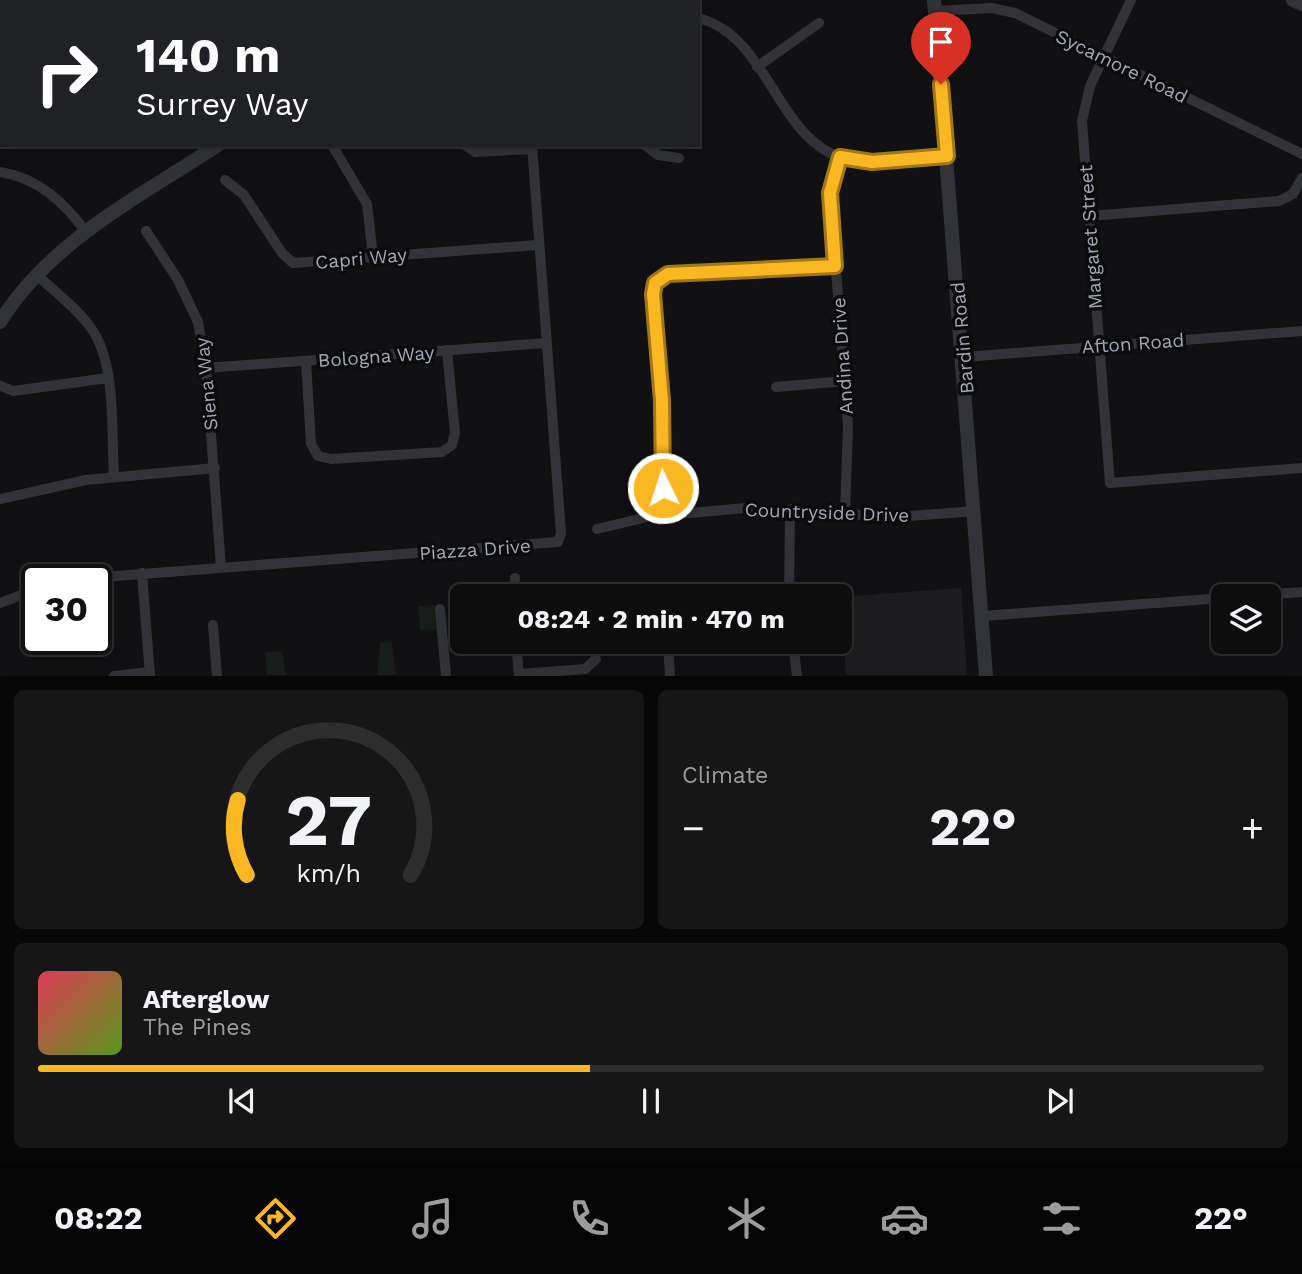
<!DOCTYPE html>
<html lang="en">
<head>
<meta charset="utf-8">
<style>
  :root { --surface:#0d0d0e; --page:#161617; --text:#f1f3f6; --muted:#9a9c9e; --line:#2d2d2e; --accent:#fab722 }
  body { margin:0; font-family:"Work Sans",sans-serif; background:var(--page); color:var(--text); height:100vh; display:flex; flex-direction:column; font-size:26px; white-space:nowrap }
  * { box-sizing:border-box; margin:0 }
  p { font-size:23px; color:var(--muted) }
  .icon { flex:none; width:38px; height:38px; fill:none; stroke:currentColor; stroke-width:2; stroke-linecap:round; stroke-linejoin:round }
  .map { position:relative; height:676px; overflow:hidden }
  .sheet { display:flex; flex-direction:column; gap:14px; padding:14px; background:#070708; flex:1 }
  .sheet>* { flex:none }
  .hud { position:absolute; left:0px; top:0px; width:700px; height:147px; box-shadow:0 7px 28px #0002,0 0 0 2px var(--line); background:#202124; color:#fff; overflow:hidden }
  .tools { position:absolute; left:1211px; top:584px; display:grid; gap:14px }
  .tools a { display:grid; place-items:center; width:70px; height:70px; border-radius:10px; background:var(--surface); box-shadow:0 7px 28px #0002,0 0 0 2px var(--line); font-size:35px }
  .speed { position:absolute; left:21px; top:564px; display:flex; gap:14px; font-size:35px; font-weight:700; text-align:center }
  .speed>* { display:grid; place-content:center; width:91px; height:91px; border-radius:50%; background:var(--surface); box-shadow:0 7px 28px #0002,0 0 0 2px var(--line); line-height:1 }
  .speed .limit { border:4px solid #111; border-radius:10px; background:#fff; color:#111 }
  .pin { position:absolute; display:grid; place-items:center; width:60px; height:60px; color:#fff; margin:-72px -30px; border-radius:50% 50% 50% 0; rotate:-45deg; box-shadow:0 0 7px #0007 }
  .pin .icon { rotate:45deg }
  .me { position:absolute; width:77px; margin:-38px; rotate:356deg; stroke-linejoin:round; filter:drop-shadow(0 0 5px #0008) }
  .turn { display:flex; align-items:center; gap:24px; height:147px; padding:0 21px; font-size:32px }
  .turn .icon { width:91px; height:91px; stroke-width:2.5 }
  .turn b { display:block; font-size:49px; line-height:60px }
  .big { font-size:52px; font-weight:700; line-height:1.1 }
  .sheet .tile { flex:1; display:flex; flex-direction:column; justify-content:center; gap:10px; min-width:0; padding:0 24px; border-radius:10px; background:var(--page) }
  .sheet .dial { align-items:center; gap:0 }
  .dial svg { height:182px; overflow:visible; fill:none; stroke:var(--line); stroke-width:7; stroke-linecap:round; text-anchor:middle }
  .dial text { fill:var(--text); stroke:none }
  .song { display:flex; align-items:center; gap:21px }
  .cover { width:84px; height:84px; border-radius:10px; background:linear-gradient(135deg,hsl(350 70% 55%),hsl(90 70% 35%)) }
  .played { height:7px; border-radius:4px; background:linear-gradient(90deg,var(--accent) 45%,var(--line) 45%) }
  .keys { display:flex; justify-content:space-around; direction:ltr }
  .heat { display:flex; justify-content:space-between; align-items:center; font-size:38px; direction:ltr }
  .sheet .tiles { flex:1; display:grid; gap:14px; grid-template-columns:1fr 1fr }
  .tile:last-child { grid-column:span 2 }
  .trip { position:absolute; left:450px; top:584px; width:402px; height:70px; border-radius:10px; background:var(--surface); box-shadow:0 7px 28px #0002,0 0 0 2px var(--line); font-weight:700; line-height:70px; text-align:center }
  .tab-bar { display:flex; height:112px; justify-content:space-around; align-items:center; background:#050506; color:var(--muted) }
  .tab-bar .icon { width:49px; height:49px }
  .tab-bar .selected { color:var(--accent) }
  .tab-bar b { font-size:32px; color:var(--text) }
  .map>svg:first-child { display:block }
  .built { fill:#1d1d20 }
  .green { fill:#171e19 }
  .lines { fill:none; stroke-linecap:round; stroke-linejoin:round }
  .minor { stroke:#323338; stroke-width:10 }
  .tertiary { stroke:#323338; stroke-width:14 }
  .route-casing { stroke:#a27716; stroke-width:18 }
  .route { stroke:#fab722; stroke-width:12 }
  .labels { text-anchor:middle; stroke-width:7; stroke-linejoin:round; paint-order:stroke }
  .street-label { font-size:19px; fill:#a2a7b4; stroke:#0c0c0e }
</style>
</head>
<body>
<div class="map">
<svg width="1302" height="676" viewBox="0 0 1302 676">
  <rect width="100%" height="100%" fill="#111113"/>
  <!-- built -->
  <polygon class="built" points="961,588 967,675 846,675 840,597"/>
  <!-- green -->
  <g class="green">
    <polygon points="436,605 438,629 420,630 418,606"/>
    <polygon points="392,642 396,675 377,675 380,643"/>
    <polygon points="282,651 286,675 267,675 265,652"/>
  </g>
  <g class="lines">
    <!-- minor -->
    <g class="minor">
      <polyline points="126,0 132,2"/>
      <polyline points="1131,0 1090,86 1082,121 1110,483 1302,468"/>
      <polyline points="115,2 115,0"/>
      <polyline points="935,11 992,8 1015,13 1302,154"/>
      <path d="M 698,18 C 770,36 775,139 845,159 C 877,167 915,158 947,156"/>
      <polyline points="0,56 2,56"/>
      <polyline points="757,67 819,23"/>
      <polyline points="332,145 367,204 373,257"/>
      <polyline points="465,145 475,152 532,149"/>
      <polyline points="645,145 658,155 679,158"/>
      <polyline points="840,157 830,193 848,426 845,514"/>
      <path d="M 0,172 C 38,178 64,202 86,232"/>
      <polyline points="225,180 244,195 282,253 293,263 537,245"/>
      <polyline points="1089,216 1279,201 1293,194 1302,178"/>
      <polyline points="146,231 178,280 198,322 206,368 221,567"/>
      <path d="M 37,275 C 55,292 77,308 91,328 C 117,364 111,433 114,477"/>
      <polyline points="964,357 1302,331"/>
      <polyline points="306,361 311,444 318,456 331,459 442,452 452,445 455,433 447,350"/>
      <polyline points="206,368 546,343"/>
      <polyline points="1,386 13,391 108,378"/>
      <polyline points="776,387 845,381"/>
      <polyline points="0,499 86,480 215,468"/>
      <path d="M 665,514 C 659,441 661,367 653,294 L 655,283 L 669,274 L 835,266"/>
      <polyline points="597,529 647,517 745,508 897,517 975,511"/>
      <polyline points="142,573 150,676"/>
      <polyline points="77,579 558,542 561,533 532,145"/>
      <polyline points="513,597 515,578"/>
      <polyline points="789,597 790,509"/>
      <polyline points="1240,597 1302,592"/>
      <polyline points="0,603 37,589"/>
      <polyline points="440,609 446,676"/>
      <polyline points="983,616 1223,598"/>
      <polyline points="213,625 217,676"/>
      <polyline points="516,642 519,676"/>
      <polyline points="668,642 670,676"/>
      <polyline points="793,642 797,676"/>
      <polyline points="519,674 585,669 596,659"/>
      <polyline points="114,676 150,672"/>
    </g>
    <!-- tertiary -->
    <g class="tertiary">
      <polyline points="934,0 986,676"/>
      <polyline points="1293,0 1302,4"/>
      <polyline points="422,2 424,0"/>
      <path d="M 0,322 C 50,241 141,196 218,145"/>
    </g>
  </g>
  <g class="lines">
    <defs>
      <polyline id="route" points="663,488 662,401 653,294 655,283 668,274 835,266 830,193 840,157 872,162 947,156 941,84"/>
    </defs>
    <!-- route casing -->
    <use href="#route" class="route-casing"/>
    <!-- route -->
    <use href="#route" class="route"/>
  </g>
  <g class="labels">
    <!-- street labels -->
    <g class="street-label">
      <text transform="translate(1122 66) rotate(26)" y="7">Sycamore Road</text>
      <text transform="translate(1090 237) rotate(-94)" y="7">Margaret Street</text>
      <text transform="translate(361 258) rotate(-5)" y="7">Capri Way</text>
      <text transform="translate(962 338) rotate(-95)" y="7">Bardin Road</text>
      <text transform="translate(1133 343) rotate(-4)" y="7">Afton Road</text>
      <text transform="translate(376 356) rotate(-4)" y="7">Bologna Way</text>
      <text transform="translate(842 356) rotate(-94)" y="7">Andina Drive</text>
      <text transform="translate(206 384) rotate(-96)" y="7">Siena Way</text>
      <text transform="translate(827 512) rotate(2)" y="7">Countryside Drive</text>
      <text transform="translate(475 549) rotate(-4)" y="7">Piazza Drive</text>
    </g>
  </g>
</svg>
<div class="tools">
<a><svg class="icon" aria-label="layers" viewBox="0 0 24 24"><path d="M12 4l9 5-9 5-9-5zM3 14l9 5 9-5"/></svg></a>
</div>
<div class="speed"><div class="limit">30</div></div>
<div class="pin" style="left:941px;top:84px;background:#d93025"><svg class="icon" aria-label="arrive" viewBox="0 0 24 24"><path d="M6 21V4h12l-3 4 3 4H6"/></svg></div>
<svg class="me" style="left:663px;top:488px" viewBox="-20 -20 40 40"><circle r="17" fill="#fab722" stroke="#fff" stroke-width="3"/><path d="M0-11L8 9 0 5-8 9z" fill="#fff"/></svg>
<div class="trip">08:24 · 2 min · 470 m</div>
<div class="hud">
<div class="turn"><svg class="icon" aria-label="right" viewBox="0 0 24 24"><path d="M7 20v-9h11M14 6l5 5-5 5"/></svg><div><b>140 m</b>Surrey Way</div></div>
</div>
</div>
<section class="sheet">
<div class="tiles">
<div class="tile dial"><svg viewBox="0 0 100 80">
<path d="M14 69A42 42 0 1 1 86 69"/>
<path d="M14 69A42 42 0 0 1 10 36" stroke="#fab722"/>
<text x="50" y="56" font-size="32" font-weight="700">27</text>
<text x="50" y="72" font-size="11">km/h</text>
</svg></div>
<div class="tile"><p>Climate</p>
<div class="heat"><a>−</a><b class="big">22°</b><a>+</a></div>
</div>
<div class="tile">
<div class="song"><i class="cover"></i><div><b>Afterglow</b><p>The Pines</p></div></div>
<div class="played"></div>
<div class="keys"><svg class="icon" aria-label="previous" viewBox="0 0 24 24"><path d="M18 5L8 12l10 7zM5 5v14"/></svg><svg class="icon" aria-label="pause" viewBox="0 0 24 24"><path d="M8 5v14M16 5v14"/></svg><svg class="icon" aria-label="next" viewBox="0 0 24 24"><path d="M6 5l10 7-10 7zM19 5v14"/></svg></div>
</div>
</div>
</section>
<nav class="tab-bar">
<b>08:22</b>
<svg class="icon selected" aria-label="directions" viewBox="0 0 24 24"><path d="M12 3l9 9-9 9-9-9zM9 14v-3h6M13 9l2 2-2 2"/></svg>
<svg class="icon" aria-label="music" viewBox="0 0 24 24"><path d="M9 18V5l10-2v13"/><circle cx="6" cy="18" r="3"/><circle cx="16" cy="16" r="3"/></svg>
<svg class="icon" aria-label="phone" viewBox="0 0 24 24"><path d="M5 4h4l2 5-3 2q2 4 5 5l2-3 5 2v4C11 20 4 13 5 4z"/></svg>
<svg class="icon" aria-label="climate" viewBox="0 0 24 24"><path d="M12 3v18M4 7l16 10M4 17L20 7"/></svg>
<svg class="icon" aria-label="car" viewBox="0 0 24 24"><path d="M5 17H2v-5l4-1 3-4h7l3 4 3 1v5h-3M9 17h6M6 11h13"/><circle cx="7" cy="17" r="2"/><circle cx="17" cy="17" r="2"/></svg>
<svg class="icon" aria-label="filters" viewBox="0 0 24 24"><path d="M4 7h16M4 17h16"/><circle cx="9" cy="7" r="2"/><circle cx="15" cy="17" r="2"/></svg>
<b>22°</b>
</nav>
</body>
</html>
